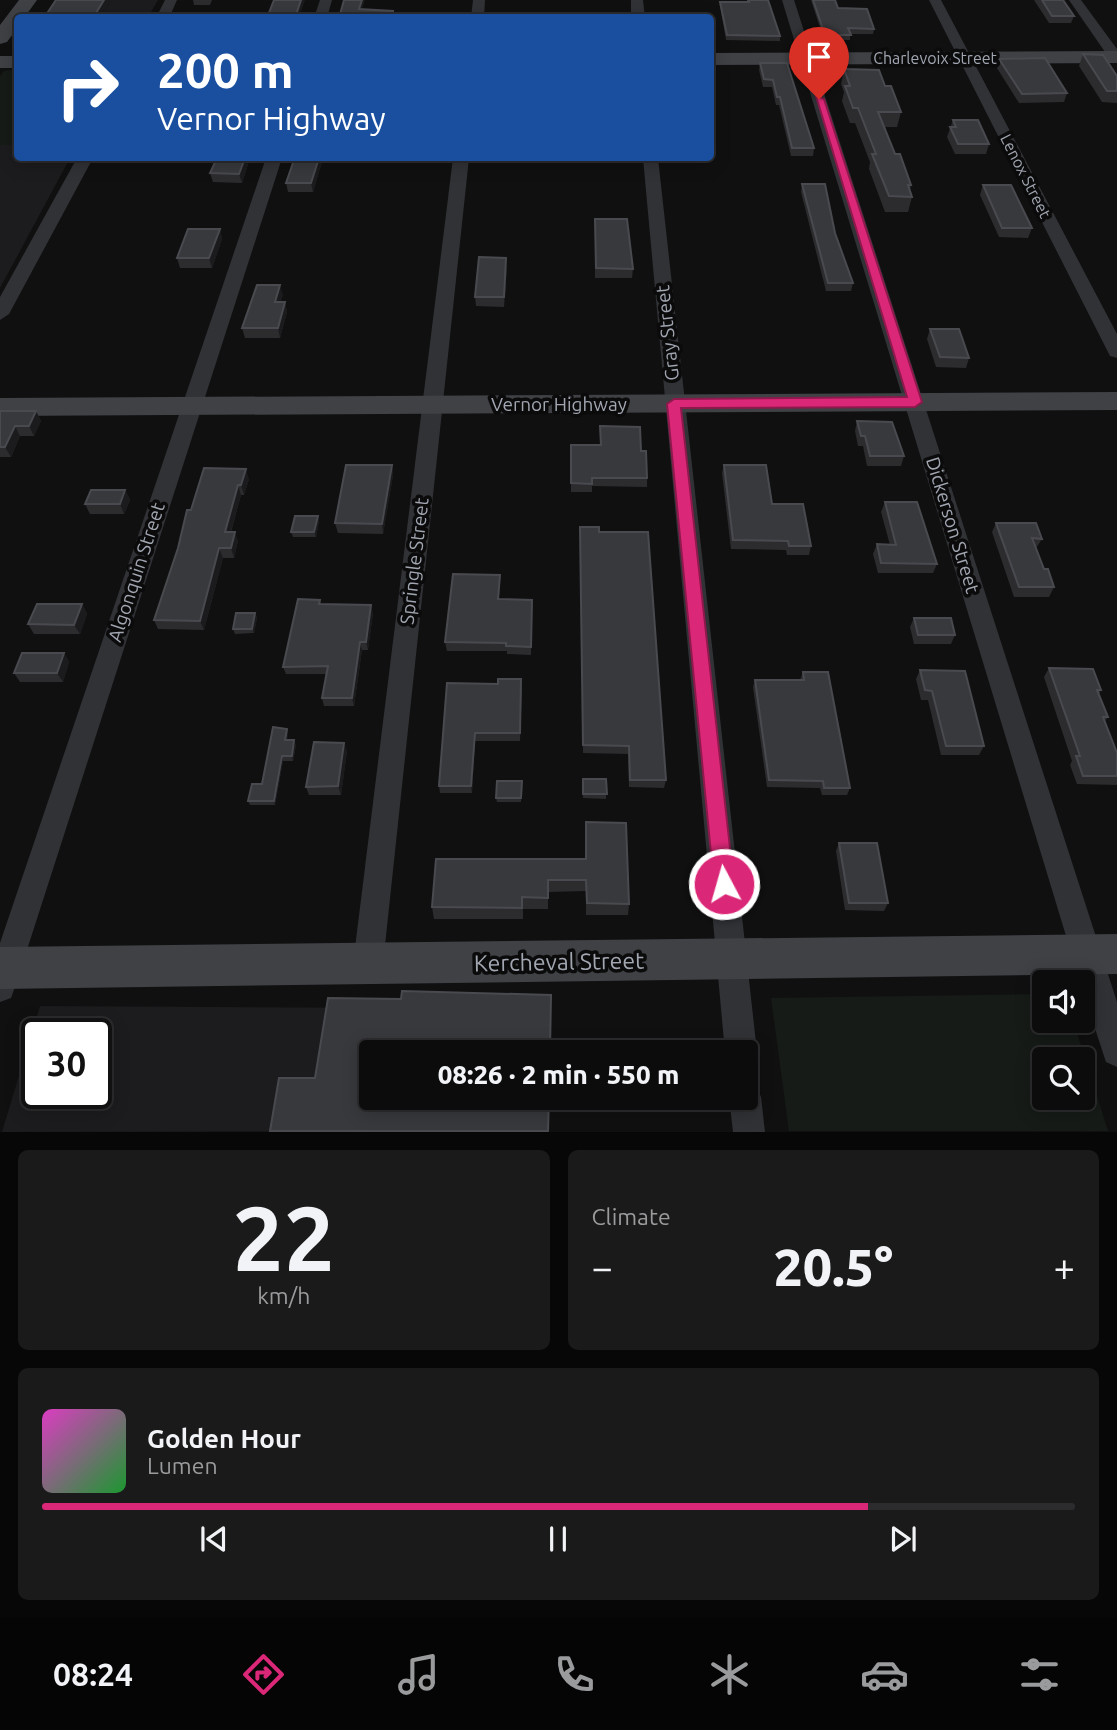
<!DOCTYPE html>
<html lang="en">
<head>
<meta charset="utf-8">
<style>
  :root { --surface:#0c0c0d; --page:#1a1a1b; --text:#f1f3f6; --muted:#9a9b9d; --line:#2c2c2e; --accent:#db2777 }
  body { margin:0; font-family:Ubuntu,sans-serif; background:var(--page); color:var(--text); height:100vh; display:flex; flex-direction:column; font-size:26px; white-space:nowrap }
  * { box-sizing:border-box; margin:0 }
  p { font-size:23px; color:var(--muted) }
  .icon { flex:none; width:38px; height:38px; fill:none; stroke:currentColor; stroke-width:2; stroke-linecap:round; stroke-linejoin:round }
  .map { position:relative; height:1132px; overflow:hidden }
  .details { display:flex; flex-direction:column; gap:18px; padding:18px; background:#070707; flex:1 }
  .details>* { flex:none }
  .hud { position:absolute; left:14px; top:14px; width:700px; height:147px; border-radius:7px; box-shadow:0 4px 18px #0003,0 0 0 2px var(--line); background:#1a4fa0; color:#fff; overflow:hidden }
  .controls { position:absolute; left:1032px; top:970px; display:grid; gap:14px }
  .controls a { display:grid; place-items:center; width:63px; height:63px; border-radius:7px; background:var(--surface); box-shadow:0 4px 18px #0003,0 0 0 2px var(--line); font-size:35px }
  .speed { position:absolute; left:21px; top:1018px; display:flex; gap:14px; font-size:35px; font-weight:700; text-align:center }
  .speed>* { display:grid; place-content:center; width:91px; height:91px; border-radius:50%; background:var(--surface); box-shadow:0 4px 18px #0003,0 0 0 2px var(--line); line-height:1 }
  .speed .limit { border:4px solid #111; border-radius:10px; background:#fff; color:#111 }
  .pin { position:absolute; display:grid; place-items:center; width:60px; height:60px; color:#fff; margin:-72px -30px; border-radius:50% 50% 50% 0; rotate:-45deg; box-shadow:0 0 7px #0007 }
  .pin .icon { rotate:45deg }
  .me { position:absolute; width:77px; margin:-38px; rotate:354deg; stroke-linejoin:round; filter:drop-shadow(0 0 5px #0008) }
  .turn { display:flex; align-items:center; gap:24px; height:147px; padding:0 28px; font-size:32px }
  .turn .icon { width:91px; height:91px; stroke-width:2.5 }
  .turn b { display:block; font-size:49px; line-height:60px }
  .big { font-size:52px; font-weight:800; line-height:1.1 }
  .details .widget { flex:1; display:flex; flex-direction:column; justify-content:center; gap:10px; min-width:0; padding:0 24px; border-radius:10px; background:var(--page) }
  .details .dial { align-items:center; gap:0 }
  .dial b { font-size:91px; line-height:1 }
  .song { display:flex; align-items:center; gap:21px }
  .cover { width:84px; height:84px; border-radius:10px; background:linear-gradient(135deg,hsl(310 70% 55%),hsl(130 70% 35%)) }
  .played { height:7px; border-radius:4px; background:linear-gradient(90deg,var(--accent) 80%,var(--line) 80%) }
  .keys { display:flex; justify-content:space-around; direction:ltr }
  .heat { display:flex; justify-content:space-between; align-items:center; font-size:38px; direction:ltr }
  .details .tiles { flex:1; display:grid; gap:18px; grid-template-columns:1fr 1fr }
  .widget:last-child { grid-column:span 2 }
  .trip { position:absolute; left:359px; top:1040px; width:399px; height:70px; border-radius:7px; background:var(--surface); box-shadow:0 4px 18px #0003,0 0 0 2px var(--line); font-weight:800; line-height:70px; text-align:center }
  .menu { display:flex; height:112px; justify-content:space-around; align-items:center; background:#050505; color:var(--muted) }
  .menu .icon { width:49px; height:49px }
  .menu .on { color:var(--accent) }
  .menu b { font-size:32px; color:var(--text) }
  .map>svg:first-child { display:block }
  .built { fill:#1c1c1e; fill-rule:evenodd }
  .green { fill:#161b17; fill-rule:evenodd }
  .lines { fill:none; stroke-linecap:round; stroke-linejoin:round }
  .street { fill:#313236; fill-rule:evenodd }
  .secondary { fill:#3f4145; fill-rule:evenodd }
  .wall { fill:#2c2c2f }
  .shaded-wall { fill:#1b1b1d }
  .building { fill:#38393d; stroke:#494a4f; stroke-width:2 }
  .route { fill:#db2777; stroke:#8e194d; stroke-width:2 }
  .labels { text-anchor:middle; stroke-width:7; stroke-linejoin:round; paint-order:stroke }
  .far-street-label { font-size:16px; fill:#a1a6b1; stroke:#0b0b0c }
  .street-label { font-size:19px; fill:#a1a6b1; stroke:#0b0b0c }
  .near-street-label { font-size:23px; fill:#a1a6b1; stroke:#0b0b0c }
</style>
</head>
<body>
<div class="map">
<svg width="1117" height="1132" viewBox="0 0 1117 1132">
  <rect width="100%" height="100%" fill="#101011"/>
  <!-- built -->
  <g class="built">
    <polygon points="56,0 158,0 148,17 43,18"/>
    <polygon points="0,145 17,145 18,158 70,158 0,288"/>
    <path d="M 40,1006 L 548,1009 L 371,1052 L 371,1097 L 547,1131 L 2,1132 ZM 37,1034 L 96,1034 L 96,1094 L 37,1094 Z"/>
  </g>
  <!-- green -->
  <g class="green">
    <polygon points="17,69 17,145 0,145 0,76 4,71"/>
    <path d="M 1045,994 L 1045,1020 L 1073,1020 L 1108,1131 L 789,1131 L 771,998 ZM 1045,1059 L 1083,1059 L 1083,1097 L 1045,1097 Z"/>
  </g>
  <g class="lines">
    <!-- street -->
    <g class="street">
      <polygon points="165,0 177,0 169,18 156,18"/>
      <polygon points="320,0 332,0 327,18 314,18"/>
      <polygon points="473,0 485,0 484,18 471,18"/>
      <polygon points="631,0 643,0 645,18 631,18"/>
      <polygon points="782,0 794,0 1117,1002 1117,1067 1106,1062 1083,992 1083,982 1080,982"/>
      <polygon points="929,0 941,0 1117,334 1117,358 1110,356 1108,352"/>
      <polygon points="1069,0 1081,0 1117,49 1117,63 1112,62"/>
      <polygon points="77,158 93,158 9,314 0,320 0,297"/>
      <polygon points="266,158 282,158 15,987 11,998 0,1002 0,943"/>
      <polygon points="453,158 469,158 383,964 379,975 368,979 357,975 353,964"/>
      <polygon points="643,158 658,158 757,1052 752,1063 746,1066 746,1052 725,1052"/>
      <polygon points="746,1081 756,1086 761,1097 765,1132 733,1132 729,1097 746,1097"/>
    </g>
    <!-- secondary -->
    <g class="secondary">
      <polygon points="19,0 37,0 24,18 18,18 18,27 7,42 0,44 0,25"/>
      <polygon points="1117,51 1117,63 710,65 710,53"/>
      <rect x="0" y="56" width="18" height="12"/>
      <polygon points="1117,392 1117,410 0,416 0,398"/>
      <polygon points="1117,934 1117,974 0,989 0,947"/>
    </g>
  </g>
  <!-- wall -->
  <g class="wall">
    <polygon points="193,0 212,0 210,5 194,5"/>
    <polygon points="747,0 768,0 780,36 780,41 726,40 720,6 720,2 747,2"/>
    <polygon points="811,0 835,0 838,8 874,29 873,34 850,34 850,40 824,40"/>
    <polygon points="1034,0 1063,0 1074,16 1071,23 1049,23"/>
    <polygon points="1083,54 1117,76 1117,103 1102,102 1079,66"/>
    <polygon points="999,59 1067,93 1064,102 1019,103 997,68"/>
    <polygon points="760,63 787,63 814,148 813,156 791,156 779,105 776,105 772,87 763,87 759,70"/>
    <polygon points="844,69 885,86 901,112 897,127 884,127 895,154 911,185 910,191 912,197 908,212 885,212 869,169 870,162 855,123 850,123 842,101 844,92 841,84"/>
    <polygon points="953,120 989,144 986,154 955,154 947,137"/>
    <polygon points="217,158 250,158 242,183 213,182 210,173"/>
    <polygon points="299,158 323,158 313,192 288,192 286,183"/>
    <polygon points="802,184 835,233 853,283 851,291 826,291 801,192"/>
    <polygon points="983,185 1032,228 1028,238 999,237 980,195"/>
    <polygon points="595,228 633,269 632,278 595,278"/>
    <polygon points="220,229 222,239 212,268 180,268 177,258"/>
    <polygon points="507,267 504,307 476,306 475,297"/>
    <polygon points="283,295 280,302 285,302 287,312 280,338 245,338 242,328"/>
    <polygon points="930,329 969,358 966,368 936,367 927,339"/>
    <polygon points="0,411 36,411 41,421 34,436 20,436 11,457 0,457"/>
    <polygon points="857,421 904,456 901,466 867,466 863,446 858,446 855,431"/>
    <polygon points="600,426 641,451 647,478 647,487 592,486 592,492 571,492 571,445 600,445"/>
    <polygon points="392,465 393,475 383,534 338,533 335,523"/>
    <polygon points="724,465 772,504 811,546 809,555 787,555 786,550 731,549 722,473"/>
    <polygon points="249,479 244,495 241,495 231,532 238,541 234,558 223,558 204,630 158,629 154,620 191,510"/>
    <polygon points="125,490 130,500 124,514 90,514 85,504"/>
    <polygon points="885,502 937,564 933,573 878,573 873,554 877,544 890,545 881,512"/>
    <polygon points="319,521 316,537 293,537 291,532"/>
    <polygon points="996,523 1042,539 1036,548 1044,569 1054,587 1049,597 1014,597 992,532"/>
    <polygon points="580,527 599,532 666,780 664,788 629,787 628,754 583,753"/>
    <polygon points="500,575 499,599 532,608 531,655 507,654 507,651 447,651 445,642"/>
    <polygon points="320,600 321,604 373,613 368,650 362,650 354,706 324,706 322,698 326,674 286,674 283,667"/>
    <polygon points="82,604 87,614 80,634 34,634 28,624"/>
    <polygon points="255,613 257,618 254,633 235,634 233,629"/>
    <polygon points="914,618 955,635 951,644 914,644 910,627"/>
    <polygon points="64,653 69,662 63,682 20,682 14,673"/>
    <polygon points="1049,668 1101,690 1099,694 1108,717 1105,721 1117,753 1117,785 1077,784 1070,765 1072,761 1044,677"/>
    <polygon points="920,670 984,746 979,755 941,755 928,700 921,700 916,679"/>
    <polygon points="803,672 850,788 847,795 822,795 820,788 767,787 753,687 755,680 800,680"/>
    <polygon points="498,684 522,687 520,741 475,741 472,793 440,793 439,786"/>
    <polygon points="288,733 287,740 296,745 293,761 283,761 275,805 250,805 248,801 262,784"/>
    <polygon points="347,751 341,795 309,795 306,787"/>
    <polygon points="583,779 606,779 606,799 583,798"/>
    <polygon points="522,781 521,802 497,802 496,798"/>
    <polygon points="586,822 629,904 628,915 586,915 586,891 548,892 548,909 523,909 523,919 434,919 432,907 586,859"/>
    <polygon points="839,843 888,903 884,911 845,910 836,851"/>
  </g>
  <!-- shaded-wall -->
  <g class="shaded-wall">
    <polygon points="104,0 112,0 101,18 93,18"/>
    <polygon points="301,0 305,0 299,18 295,18"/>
    <polygon points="362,0 365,0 360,16 359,9"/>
    <polygon points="245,158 250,158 242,183 239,174"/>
    <polygon points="319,158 323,158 313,192 311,183"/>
    <polygon points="220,229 222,239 212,268 209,258"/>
    <polygon points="506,258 507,267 504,307 504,297"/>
    <polygon points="280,285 283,295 277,312 275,302"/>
    <polygon points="285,302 287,312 280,338 278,328"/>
    <polygon points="36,411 41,421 34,436 29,426"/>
    <polygon points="15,426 20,436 11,457 5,447"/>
    <polygon points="392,465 393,475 383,534 382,524"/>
    <polygon points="246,469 249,479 244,495 241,485"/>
    <polygon points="238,485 241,495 228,541 225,532"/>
    <polygon points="125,490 130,500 124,514 120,504"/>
    <polygon points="318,516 319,521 316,537 314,532"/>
    <polygon points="235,532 238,541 234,558 231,548"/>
    <polygon points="219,548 223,558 204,630 200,621"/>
    <polygon points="82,604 87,614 80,634 74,625"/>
    <polygon points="371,605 373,613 368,650 366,642"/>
    <polygon points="255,613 257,618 254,633 252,629"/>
    <polygon points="360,642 362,650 354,706 352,698"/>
    <polygon points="64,653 69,662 63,682 57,673"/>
    <polygon points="287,729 288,733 286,745 285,740"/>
    <polygon points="475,733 475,741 472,793 471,786"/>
    <polygon points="294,740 296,745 293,761 292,756"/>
    <polygon points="344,743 347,751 341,795 338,786"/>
    <polygon points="282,756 283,761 275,805 274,801"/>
  </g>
  <!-- building -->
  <g class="building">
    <polygon points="56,0 104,0 93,18 44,18"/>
    <polygon points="274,0 301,0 295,18 267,18"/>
    <polygon points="344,0 362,0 359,9 393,11 392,18 339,18"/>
    <polygon points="748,0 768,0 780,36 727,35 720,2 749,2"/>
    <polygon points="813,0 835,0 838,8 867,9 874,29 848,28 851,35 825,35"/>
    <polygon points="1042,0 1063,0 1074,16 1052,16"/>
    <polygon points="1083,54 1103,55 1117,76 1117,91 1107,91"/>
    <polygon points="1045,58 1067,93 1022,94 999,59"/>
    <polygon points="760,63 787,63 814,148 792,148 780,97 777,97 773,80 764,79"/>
    <polygon points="844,69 879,70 885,86 891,86 901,112 878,112 895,154 900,154 911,185 908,185 912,197 889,196 872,154 876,154 858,108 853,108 845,86 850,86"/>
    <polygon points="953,120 978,120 989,144 958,144 950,127 956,127"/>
    <polygon points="217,158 245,158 239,174 210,173"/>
    <polygon points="299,158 319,158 311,183 286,183 294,160 298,160"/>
    <polygon points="802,184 825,184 835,233 853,283 828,283"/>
    <polygon points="983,185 1011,185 1032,228 1002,228"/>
    <polygon points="595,219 627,219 633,269 596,268"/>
    <polygon points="188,229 220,229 209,258 177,258"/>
    <polygon points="479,257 506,258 504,297 475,297"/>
    <polygon points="257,285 280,285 275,302 285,302 278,328 242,328"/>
    <polygon points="930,329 959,329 969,358 940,357"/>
    <polygon points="0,411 36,411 29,426 15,426 5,447 0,447"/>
    <polygon points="857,421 892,422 904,456 870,456 865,436 861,436"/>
    <polygon points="600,426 640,427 641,451 646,451 647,478 592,478 592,484 571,483 571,445 601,445"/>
    <polygon points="346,465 392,465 382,524 335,523"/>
    <polygon points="724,465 766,465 772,504 803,504 811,546 789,546 788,541 733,540"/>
    <polygon points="204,468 246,469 241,485 238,485 225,532 235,532 231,548 219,548 200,621 154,620 178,548 187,510 191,510"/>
    <polygon points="91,490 125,490 120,504 85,504"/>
    <polygon points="885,502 917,502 937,564 881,563 877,544 896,545"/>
    <polygon points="295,516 318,516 314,532 291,532"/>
    <polygon points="996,523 1036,523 1042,539 1032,538 1044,569 1048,569 1054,587 1019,587"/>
    <polygon points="580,527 599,527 599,532 648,532 666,780 630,780 629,746 583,745"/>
    <polygon points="453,574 500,575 498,599 532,600 531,647 506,646 506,643 445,642"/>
    <polygon points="298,599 320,600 319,604 371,605 366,642 360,642 352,698 322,698 328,666 283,667"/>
    <polygon points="37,604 82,604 74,625 28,624"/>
    <polygon points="236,613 255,613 252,629 233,629"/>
    <polygon points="914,618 951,618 955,635 918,635"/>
    <polygon points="22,653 64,653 57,673 14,673"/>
    <polygon points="1049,668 1093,669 1101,690 1097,690 1108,717 1103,717 1117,753 1117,776 1083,776 1076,756 1080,756"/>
    <polygon points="920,670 965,671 984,746 946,746 932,691 925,690"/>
    <polygon points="803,672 828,672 850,788 824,788 823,781 769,780 755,680 804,680"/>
    <polygon points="498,679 521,679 520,733 475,733 471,786 439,786 447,683 498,684"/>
    <polygon points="273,727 287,729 285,740 294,740 292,756 282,756 274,801 248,801 252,784 262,784"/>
    <polygon points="314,742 344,743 338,786 306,787"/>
    <polygon points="583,779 606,779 607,794 583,794"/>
    <polygon points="497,781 522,781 521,798 496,798"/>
    <polygon points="586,822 626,823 629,904 587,903 586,880 548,880 548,898 522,897 522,908 432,907 436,859 586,859"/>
    <polygon points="839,843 877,843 888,903 849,903"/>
    <polygon points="402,991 551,995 550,1052 371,1052 371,1097 549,1097 548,1131 270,1131 279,1078 315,1078 328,998 401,999"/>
  </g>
  <!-- route -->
  <polygon class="route" points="816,96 824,99 922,402 915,407 681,408 734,884 731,890 724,893 717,890 714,884 667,404 674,399 907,397"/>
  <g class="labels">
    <!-- far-street labels -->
    <g class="far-street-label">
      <text x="935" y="64">Charlevoix Street</text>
      <text transform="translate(1026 176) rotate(63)" y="6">Lenox Street</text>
    </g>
    <!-- street labels -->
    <g class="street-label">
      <text transform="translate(667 333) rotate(-96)" y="7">Gray Street</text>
      <text x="559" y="411">Vernor Highway</text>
      <text transform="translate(953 525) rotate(73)" y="7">Dickerson Street</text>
      <text transform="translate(414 561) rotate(-83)" y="7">Springle Street</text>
      <text transform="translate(136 572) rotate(-72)" y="7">Algonquin Street</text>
    </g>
    <!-- near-street labels -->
    <g class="near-street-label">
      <text transform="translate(559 962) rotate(-1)" y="8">Kercheval Street</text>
    </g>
  </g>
</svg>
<div class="controls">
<a><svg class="icon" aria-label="sound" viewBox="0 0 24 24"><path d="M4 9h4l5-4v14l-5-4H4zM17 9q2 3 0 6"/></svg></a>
<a><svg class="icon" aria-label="search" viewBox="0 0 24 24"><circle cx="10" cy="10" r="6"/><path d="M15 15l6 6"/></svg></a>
</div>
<div class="speed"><div class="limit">30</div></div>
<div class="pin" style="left:819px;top:99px;background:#d93025"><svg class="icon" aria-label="arrive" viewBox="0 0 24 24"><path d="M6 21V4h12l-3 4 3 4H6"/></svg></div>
<svg class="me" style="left:724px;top:884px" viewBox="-20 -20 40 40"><circle r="17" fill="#db2777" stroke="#fff" stroke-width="3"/><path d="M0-11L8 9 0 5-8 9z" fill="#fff"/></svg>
<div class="trip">08:26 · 2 min · 550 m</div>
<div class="hud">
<div class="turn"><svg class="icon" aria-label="right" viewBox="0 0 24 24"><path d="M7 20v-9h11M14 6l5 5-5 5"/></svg><div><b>200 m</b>Vernor Highway</div></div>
</div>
</div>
<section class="details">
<div class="tiles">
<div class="widget dial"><b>22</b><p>km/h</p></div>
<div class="widget"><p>Climate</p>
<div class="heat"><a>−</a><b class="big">20.5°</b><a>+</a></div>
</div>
<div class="widget">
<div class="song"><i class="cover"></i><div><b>Golden Hour</b><p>Lumen</p></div></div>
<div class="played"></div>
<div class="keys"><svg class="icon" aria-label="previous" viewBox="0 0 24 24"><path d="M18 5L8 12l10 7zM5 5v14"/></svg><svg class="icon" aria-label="pause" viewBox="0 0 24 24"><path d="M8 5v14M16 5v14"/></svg><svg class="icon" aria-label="next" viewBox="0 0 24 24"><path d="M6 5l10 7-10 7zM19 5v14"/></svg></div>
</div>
</div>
</section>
<nav class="menu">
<b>08:24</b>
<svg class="icon on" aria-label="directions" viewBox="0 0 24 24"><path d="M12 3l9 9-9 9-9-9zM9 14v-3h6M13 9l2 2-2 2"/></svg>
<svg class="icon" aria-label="music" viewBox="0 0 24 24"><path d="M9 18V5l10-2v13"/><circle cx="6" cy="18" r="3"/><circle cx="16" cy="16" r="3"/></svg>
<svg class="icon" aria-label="phone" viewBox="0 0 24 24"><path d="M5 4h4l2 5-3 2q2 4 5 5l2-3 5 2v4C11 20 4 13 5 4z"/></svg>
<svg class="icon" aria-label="climate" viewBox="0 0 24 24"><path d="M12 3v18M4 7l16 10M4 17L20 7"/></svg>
<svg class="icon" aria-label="car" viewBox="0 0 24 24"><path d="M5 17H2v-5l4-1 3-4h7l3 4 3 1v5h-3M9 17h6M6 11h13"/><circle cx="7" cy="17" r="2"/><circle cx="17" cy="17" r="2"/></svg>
<svg class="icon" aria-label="filters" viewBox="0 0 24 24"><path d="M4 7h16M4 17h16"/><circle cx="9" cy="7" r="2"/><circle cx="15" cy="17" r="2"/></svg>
</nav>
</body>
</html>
